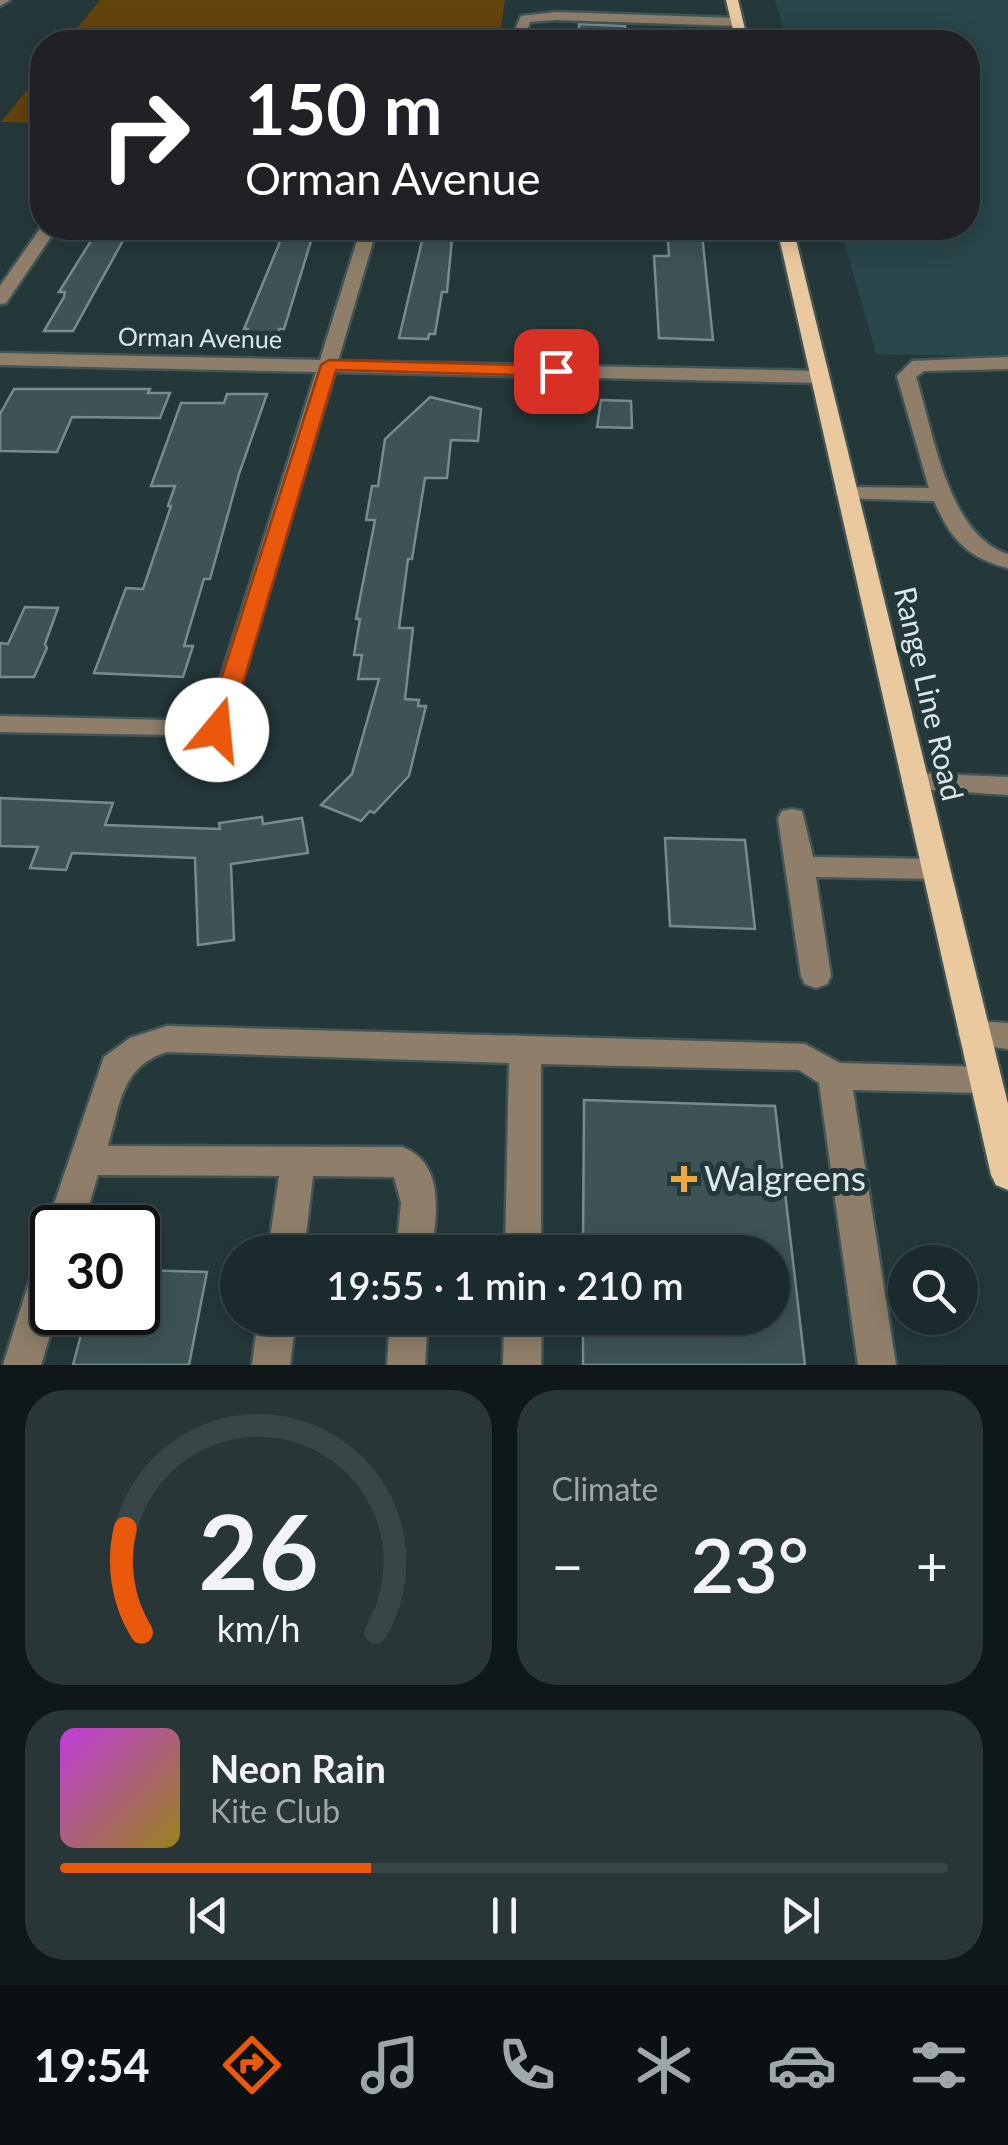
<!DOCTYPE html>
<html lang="en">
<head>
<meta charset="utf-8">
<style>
  :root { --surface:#1b2a2c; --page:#283638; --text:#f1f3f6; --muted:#a0a7a9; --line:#394648; --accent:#ea580c }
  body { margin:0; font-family:Lato,sans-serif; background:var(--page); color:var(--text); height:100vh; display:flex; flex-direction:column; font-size:38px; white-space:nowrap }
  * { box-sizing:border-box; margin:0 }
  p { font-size:32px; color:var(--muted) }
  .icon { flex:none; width:55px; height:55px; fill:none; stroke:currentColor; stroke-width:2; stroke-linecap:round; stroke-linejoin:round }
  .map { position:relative; height:1365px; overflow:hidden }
  .side { display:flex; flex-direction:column; gap:25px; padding:25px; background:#0f1718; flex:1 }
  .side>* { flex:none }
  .top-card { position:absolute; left:30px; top:30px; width:950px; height:210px; border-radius:40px; box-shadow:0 5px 25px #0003,0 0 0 2px var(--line); background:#202124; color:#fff; overflow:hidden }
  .controls { position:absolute; left:888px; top:1245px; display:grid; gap:20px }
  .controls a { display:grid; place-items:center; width:90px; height:90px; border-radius:50%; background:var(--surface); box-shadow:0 5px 25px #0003,0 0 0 2px var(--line); font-size:50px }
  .speed { position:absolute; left:30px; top:1205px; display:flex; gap:20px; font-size:50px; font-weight:700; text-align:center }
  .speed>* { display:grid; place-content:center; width:130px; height:130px; border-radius:50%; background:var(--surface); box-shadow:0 5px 25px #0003,0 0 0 2px var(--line); line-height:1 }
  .speed .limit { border:5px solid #111; border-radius:15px; background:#fff; color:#111 }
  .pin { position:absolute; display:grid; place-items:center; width:85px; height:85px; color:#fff; margin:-42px; border-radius:20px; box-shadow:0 5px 15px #0006 }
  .me { position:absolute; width:110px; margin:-55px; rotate:17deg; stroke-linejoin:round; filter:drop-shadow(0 0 8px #0008) }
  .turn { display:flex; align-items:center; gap:35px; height:210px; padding:0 50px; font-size:45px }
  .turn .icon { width:130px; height:130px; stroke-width:2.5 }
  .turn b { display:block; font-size:70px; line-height:85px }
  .big { font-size:75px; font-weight:600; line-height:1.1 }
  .side .card { flex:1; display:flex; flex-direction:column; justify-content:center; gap:15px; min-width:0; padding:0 35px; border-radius:40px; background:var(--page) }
  .side .dial { align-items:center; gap:0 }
  .dial svg { height:260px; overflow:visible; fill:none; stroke:var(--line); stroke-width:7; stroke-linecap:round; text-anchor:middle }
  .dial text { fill:var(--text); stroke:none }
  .song { display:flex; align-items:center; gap:30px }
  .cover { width:120px; height:120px; border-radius:15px; background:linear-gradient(135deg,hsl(290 70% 55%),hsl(50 70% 35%)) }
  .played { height:10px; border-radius:5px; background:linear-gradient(90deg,var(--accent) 35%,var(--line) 35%) }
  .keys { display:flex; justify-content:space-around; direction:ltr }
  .heat { display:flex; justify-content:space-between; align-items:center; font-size:55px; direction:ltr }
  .side .tiles { flex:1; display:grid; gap:25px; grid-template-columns:1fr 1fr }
  .card:last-child { grid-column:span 2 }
  .trip { position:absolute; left:220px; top:1235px; width:570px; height:100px; border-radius:50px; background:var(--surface); box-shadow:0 5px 25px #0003,0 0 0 2px var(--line); font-weight:600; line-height:100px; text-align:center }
  .tab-bar { display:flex; height:160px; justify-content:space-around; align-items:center; background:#0b1112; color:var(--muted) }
  .tab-bar .icon { width:70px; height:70px }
  .tab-bar .on { color:var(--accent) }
  .tab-bar b { font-size:45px; color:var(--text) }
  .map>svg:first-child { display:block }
  .built { fill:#29464a }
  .green { fill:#64430d }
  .building { fill:#3e5355; stroke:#768c8f; stroke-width:2.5 }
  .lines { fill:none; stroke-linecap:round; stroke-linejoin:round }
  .minor-casing { stroke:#415456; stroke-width:5 }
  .major-casing { stroke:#415456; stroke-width:5 }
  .minor { fill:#8f7f6a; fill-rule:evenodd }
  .major { fill:#ebc99e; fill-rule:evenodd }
  .route { fill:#ea580c; stroke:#983908; stroke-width:2.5 }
  .poi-dot { fill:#eea83c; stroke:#24383a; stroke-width:4 }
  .labels { text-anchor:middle; stroke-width:10; stroke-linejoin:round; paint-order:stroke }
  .far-street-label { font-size:25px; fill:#dbe7e8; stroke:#24383a }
  .street-label { font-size:30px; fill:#dbe7e8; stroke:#24383a }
  .near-poi-label { font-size:35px; fill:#dbe7e8; stroke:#24383a; text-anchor:start }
</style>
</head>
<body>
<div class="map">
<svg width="1008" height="1365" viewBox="0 0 1008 1365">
  <rect width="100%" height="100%" fill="#24383a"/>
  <!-- built -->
  <polygon class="built" points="775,0 1008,0 1008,357 876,354 840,228 968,228 968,42 787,42"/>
  <!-- green -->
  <g class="green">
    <polygon points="100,0 505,0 499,42 66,42"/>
    <polygon points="42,71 42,123 1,122"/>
  </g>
  <!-- building -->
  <g class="building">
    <polygon points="579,24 625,26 626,34 579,35"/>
    <polygon points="425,228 453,228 447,292 442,292 435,334 429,334 428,339 399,338"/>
    <polygon points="667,228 693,228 694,234 702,234 713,340 659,338 654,256 669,256"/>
    <polygon points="284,232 311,232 311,241 284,329 279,329 277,336 246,336 248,329 244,329"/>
    <polygon points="94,236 125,237 73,331 44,331 64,297 65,292 59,292"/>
    <polygon points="14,389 150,389 148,393 170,393 160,418 72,417 57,452 0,451 0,414"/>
    <polygon points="227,394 267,394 239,474 210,579 204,579 184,646 193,646 183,677 94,673 126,588 143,589 171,506 168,506 175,486 151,486 181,403 224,403"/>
    <polygon points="430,397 481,409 478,441 451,440 447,478 425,478 412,559 408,559 399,628 413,628 405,699 419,700 418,706 426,706 409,776 374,813 370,811 361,821 321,805 352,774 379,679 358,679 362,655 354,655 360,619 356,619 375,520 366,520 372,486 378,486 385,439"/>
    <polygon points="601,400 631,401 632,428 597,427"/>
    <polygon points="25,607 58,608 45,644 47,648 34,677 0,677 0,643 8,644"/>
    <polygon points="0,798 113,803 105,825 220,829 219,823 262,817 263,824 302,818 308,853 231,864 234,940 198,945 195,858 72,853 66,870 30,868 38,847 0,846"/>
    <polygon points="665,838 745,840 755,929 670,926"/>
    <polygon points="584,1100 775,1106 805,1365 583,1365 583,1318 772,1318 772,1252 583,1252"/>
    <polygon points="138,1270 207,1272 189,1365 73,1365 87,1312 138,1312"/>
  </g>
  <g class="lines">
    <defs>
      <g id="minor">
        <polygon points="0,0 10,0 0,6"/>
        <polygon points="556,12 737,18 743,22 737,26 556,20 530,22 527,31 542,39 644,38 650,42 531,42 514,32 521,16"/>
        <polygon points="42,226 57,228 6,303 0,304 0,286"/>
        <polygon points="361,228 377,228 338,361 819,371 828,377 819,383 335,372 226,736 0,732 0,716 207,721 316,372 0,365 0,353 320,360"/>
        <path d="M 1008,357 L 1008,369 L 924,371 L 916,377 C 933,431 948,536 1008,554 L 1008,568 C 967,558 951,539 934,501 L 839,498 L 836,493 L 839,488 L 847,487 L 929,488 L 897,376 L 912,361 Z"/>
        <polygon points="915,773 1008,777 1008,795 905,788 902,782 905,776"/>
        <polygon points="792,809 802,811 813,857 935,859 945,862 949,869 945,876 935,879 816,877 831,976 827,984 816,988 805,984 801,976 778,818 782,811"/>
        <polygon points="974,1021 1008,1023 1008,1049 963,1043 958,1034 963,1025"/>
        <path d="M 167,1026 L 805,1044 L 840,1063 L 985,1067 L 997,1071 L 1001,1080 L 997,1089 L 985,1093 L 853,1090 L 896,1365 L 858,1365 L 819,1083 L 799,1070 L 541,1064 L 541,1252 L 505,1252 L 509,1063 L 167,1052 C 121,1066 120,1105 108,1146 L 402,1147 C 446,1163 436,1216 432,1252 L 396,1252 L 401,1203 L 394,1177 L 313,1176 L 304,1252 L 268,1252 L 279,1176 L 98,1175 L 82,1228 L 52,1228 L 51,1239 L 46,1228 L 104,1057 L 130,1038 Z"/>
        <polygon points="52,1250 52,1312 57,1312 41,1365 3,1365 34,1266 39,1254"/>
        <polygon points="258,1318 296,1318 290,1365 252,1365"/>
        <polygon points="390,1318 428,1318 425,1365 387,1365"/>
        <polygon points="504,1318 542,1318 541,1365 503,1365"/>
      </g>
      <g id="major">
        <polygon points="726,0 738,0 748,42 736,42"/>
        <polygon points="777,228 793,228 1008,1104 1008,1190 996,1185 991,1175"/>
      </g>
    </defs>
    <!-- minor casing -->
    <use href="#minor" class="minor-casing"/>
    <!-- major casing -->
    <use href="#major" class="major-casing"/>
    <!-- minor -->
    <use href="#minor" class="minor"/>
    <!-- major -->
    <use href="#major" class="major"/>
  </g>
  <!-- route -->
  <polygon class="route" points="329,360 556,366 564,371 556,376 336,370 229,730 217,738 208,736 205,730 321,365"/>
  <!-- markers -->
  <path class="poi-dot" d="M679 1164h10v10h10v10h-10v10h-10v-10h-10v-10h10z"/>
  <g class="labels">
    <!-- far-street labels -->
    <g class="far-street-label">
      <text transform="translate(200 338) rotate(1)" y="9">Orman Avenue</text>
    </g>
    <!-- street labels -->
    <g class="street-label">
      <text transform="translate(928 694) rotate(77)" y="10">Range Line Road</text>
    </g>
    <!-- near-poi labels -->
    <g class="near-poi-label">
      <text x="704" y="1191">Walgreens</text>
    </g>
  </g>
</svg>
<div class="controls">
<a><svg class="icon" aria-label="search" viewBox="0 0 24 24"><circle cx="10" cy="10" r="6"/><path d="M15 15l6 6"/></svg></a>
</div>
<div class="speed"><div class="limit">30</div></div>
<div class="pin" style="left:556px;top:371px;background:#d93025"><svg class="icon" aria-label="arrive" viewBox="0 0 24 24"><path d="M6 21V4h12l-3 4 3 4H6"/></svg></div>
<svg class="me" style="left:217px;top:730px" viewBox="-20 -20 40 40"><circle r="19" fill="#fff"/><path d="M0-13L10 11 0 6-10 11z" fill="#ea580c"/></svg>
<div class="trip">19:55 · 1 min · 210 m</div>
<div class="top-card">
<div class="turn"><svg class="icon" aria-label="right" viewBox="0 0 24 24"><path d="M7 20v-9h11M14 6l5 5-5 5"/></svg><div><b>150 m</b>Orman Avenue</div></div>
</div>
</div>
<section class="side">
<div class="tiles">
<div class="card dial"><svg viewBox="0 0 100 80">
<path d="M14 69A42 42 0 1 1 86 69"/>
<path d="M14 69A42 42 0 0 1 9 37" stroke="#ea580c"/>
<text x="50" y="56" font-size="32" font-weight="700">26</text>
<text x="50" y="72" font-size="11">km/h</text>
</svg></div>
<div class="card"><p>Climate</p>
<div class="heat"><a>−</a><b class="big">23°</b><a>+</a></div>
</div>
<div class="card">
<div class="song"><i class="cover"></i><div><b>Neon Rain</b><p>Kite Club</p></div></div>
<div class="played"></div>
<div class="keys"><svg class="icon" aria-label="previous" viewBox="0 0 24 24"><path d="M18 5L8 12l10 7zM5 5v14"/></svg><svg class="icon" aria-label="pause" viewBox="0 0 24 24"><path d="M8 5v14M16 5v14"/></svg><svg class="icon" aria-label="next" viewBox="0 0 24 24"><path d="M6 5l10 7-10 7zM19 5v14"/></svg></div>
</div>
</div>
</section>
<nav class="tab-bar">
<b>19:54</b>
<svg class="icon on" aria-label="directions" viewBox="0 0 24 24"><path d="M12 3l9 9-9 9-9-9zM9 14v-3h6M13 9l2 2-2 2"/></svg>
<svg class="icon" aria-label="music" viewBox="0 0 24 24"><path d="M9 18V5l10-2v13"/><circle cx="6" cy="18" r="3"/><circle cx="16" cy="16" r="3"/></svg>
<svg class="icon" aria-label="phone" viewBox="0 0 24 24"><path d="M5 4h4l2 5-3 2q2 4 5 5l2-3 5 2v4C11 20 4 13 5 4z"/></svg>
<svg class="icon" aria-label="climate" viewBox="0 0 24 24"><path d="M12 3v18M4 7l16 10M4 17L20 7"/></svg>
<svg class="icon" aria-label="car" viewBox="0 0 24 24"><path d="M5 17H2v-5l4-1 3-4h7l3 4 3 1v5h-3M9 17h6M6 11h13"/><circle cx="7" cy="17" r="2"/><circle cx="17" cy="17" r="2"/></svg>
<svg class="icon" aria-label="filters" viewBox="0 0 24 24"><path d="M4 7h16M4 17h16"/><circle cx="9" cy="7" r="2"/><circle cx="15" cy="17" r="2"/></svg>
</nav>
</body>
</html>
